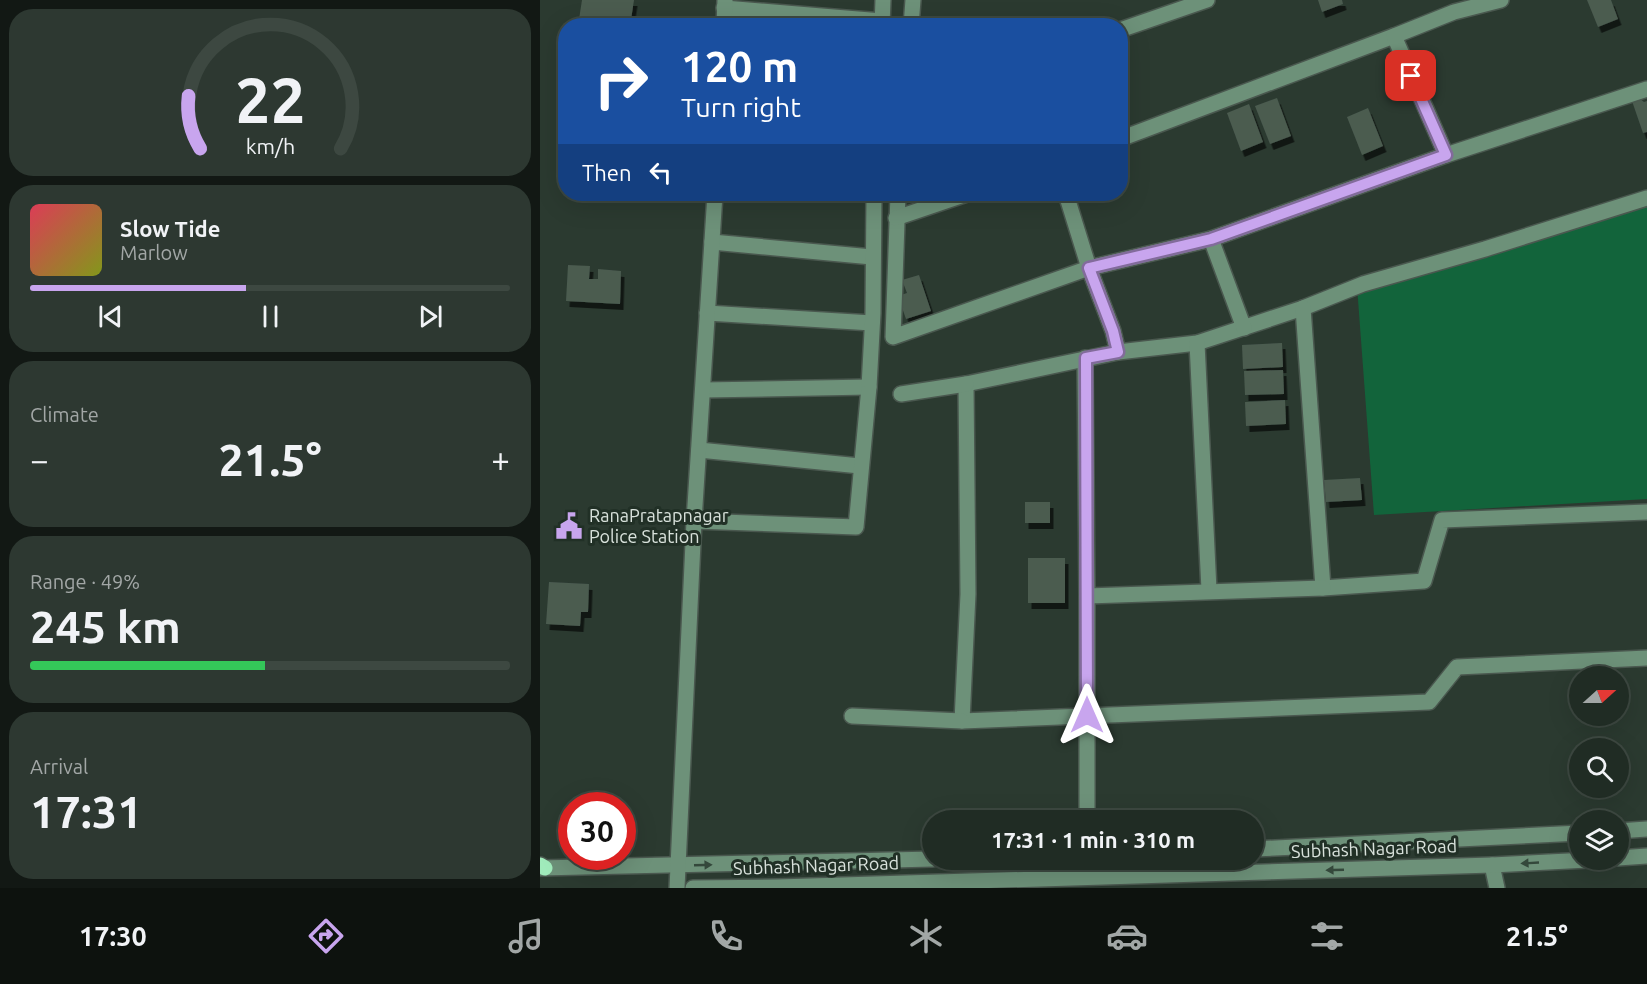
<!DOCTYPE html>
<html lang="en">
<head>
<meta charset="utf-8">
<style>
  :root { --surface:#202c24; --page:#2d3831; --text:#f1f3f6; --muted:#a2a7a6; --line:#3d4841; --accent:#c8a5ee }
  body { margin:0; font-family:Ubuntu,sans-serif; background:var(--page); color:var(--text); height:100vh; display:flex; flex-direction:column; font-size:22px; white-space:nowrap }
  * { box-sizing:border-box; margin:0 }
  p { font-size:20px; color:var(--muted) }
  .icon { flex:none; width:33px; height:33px; fill:none; stroke:currentColor; stroke-width:2; stroke-linecap:round; stroke-linejoin:round }
  .map { position:relative; flex:1; overflow:hidden }
  .side { display:flex; flex-direction:column; gap:9px; padding:9px; background:#121814; width:540px }
  .side>* { flex:none }
  .guide { position:absolute; left:18px; top:18px; width:570px; height:183px; border-radius:24px; box-shadow:0 6px 24px #0002,0 0 0 2px var(--line); background:#1a4fa0; color:#fff; overflow:hidden }
  .needle { width:39px; rotate:69deg }
  .fabs { position:absolute; left:1029px; top:666px; display:grid; gap:12px }
  .fabs a { display:grid; place-items:center; width:60px; height:60px; border-radius:50%; background:var(--surface); box-shadow:0 6px 24px #0002,0 0 0 2px var(--line); font-size:30px }
  .speed { position:absolute; left:18px; top:792px; display:flex; gap:12px; font-size:30px; font-weight:700; text-align:center }
  .speed>* { display:grid; place-content:center; width:78px; height:78px; border-radius:50%; background:var(--surface); box-shadow:0 6px 24px #0002,0 0 0 2px var(--line); line-height:1 }
  .speed .limit { border:9px solid #d22; background:#fff; color:#111 }
  .pin { position:absolute; display:grid; place-items:center; width:51px; height:51px; color:#fff; margin:-26px; border-radius:12px; box-shadow:0 3px 9px #0006 }
  .me { position:absolute; width:66px; margin:-33px; rotate:0deg; stroke-linejoin:round; filter:drop-shadow(0 0 4px #0008) }
  .turn { display:flex; align-items:center; gap:21px; height:126px; padding:0 24px; font-size:27px }
  .turn .icon { width:78px; height:78px; stroke-width:2.5 }
  .turn b { display:block; font-size:42px; line-height:51px }
  .then { display:flex; align-items:center; height:57px; padding:0 24px; background:#0003; gap:12px; font-size:22px }
  .big { font-size:45px; font-weight:700; line-height:1.1 }
  .side .card { flex:1; display:flex; flex-direction:column; justify-content:center; gap:9px; min-width:0; padding:0 21px; border-radius:24px; background:var(--page) }
  .side .dial { align-items:center; gap:0 }
  .dial svg { height:156px; overflow:visible; fill:none; stroke:var(--line); stroke-width:7; stroke-linecap:round; text-anchor:middle }
  .dial text { fill:var(--text); stroke:none }
  .song { display:flex; align-items:center; gap:18px }
  .cover { width:72px; height:72px; border-radius:9px; background:linear-gradient(135deg,hsl(350 70% 55%),hsl(70 70% 35%)) }
  .played { height:6px; border-radius:3px; background:linear-gradient(90deg,var(--accent) 45%,var(--line) 45%) }
  .keys { display:flex; justify-content:space-around; direction:ltr }
  .heat { display:flex; justify-content:space-between; align-items:center; font-size:33px; direction:ltr }
  .charge { height:9px; border-radius:4px; background:linear-gradient(90deg,#34c759 49%,var(--line) 0) }
  .trip { position:absolute; left:382px; top:810px; width:342px; height:60px; border-radius:30px; background:var(--surface); box-shadow:0 6px 24px #0002,0 0 0 2px var(--line); font-weight:700; line-height:60px; text-align:center }
  .tabs { display:flex; height:96px; justify-content:space-around; align-items:center; background:#0d120e; color:var(--muted) }
  .tabs .icon { width:42px; height:42px }
  .tabs .current { color:var(--accent) }
  .tabs b { font-size:27px; color:var(--text) }
  main { display:flex; flex:1; min-height:0 }
  .map>svg:first-child { display:block }
  .green { fill:#12643b }
  .building { fill:#4b5b50; filter:url(#shadow) }
  .lines { fill:none; stroke-linecap:round; stroke-linejoin:round }
  .minor-casing { stroke:#4a584f; stroke-width:18 }
  .major-casing { stroke:#4a584f; stroke-width:18 }
  .minor { stroke:#6d9179; stroke-width:15 }
  .major { stroke:#a0ebbb; stroke-width:15 }
  .oneway { fill:#34483b }
  .route-casing { stroke:#826b9b; stroke-width:15 }
  .route { stroke:#c8a5ee; stroke-width:10 }
  .labels { text-anchor:middle; stroke-width:6; stroke-linejoin:round; paint-order:stroke }
  .poi-label { font-size:18px; fill:#d8e1db; stroke:#213026; text-anchor:start }
  .street-label { font-size:18px; fill:#d8e1db; stroke:#213026 }
</style>
</head>
<body>
<main>
<section class="side">
<div class="card dial"><svg viewBox="0 0 100 80">
<path d="M14 69A42 42 0 1 1 86 69"/>
<path d="M14 69A42 42 0 0 1 8 42" stroke="#c8a5ee"/>
<text x="50" y="56" font-size="32" font-weight="700">22</text>
<text x="50" y="72" font-size="11">km/h</text>
</svg></div>
<div class="card">
<div class="song"><i class="cover"></i><div><b>Slow Tide</b><p>Marlow</p></div></div>
<div class="played"></div>
<div class="keys"><svg class="icon" aria-label="previous" viewBox="0 0 24 24"><path d="M18 5L8 12l10 7zM5 5v14"/></svg><svg class="icon" aria-label="pause" viewBox="0 0 24 24"><path d="M8 5v14M16 5v14"/></svg><svg class="icon" aria-label="next" viewBox="0 0 24 24"><path d="M6 5l10 7-10 7zM19 5v14"/></svg></div>
</div>
<div class="card"><p>Climate</p>
<div class="heat"><a>−</a><b class="big">21.5°</b><a>+</a></div>
</div>
<div class="card"><p>Range · 49%</p><b class="big">245 km</b><div class="charge"></div></div>
<div class="card"><p>Arrival</p><b class="big">17:31</b></div>
</section>
<div class="map">
<svg width="1107" height="888" viewBox="0 0 1107 888">
  <defs>
    <filter id="shadow"><feDropShadow dx="3.5" dy="6" stdDeviation="0" flood-color="#0009"/></filter>
  </defs>
  <rect width="100%" height="100%" fill="#2b3a30"/>
  <!-- green -->
  <polygon class="green" points="1107,197 1107,499 834,515 817,286"/>
  <!-- building -->
  <g class="building">
    <polygon points="42,0 94,0 90,26 38,26"/>
    <polygon points="778,0 802,0 803,4 782,12"/>
    <polygon points="1047,0 1071,0 1078,19 1058,27"/>
    <polygon points="737,98 751,136 730,144 715,106"/>
    <polygon points="1099,98 1104,102 1107,101 1107,132 1103,133 1092,101"/>
    <polygon points="709,104 723,142 701,151 687,113"/>
    <polygon points="828,108 843,146 822,155 807,117"/>
    <polygon points="28,265 50,266 49,279 58,279 58,269 81,271 80,304 26,301"/>
    <polygon points="379,275 391,311 366,319 358,296 367,293 362,280"/>
    <polygon points="742,343 743,367 703,369 702,345"/>
    <polygon points="743,370 744,394 705,395 704,371"/>
    <polygon points="745,400 746,424 706,426 705,402"/>
    <polygon points="820,478 822,500 786,502 784,480"/>
    <rect x="485" y="502" width="25" height="21"/>
    <rect x="488" y="558" width="37" height="45"/>
    <polygon points="9,582 49,584 48,612 41,612 40,626 6,624"/>
  </g>
  <g class="lines">
    <defs>
      <g id="minor">
        <polyline points="184,8 342,21"/>
        <polyline points="184,26 185,0"/>
        <polyline points="342,26 343,0"/>
        <polyline points="371,26 373,0"/>
        <polyline points="580,30 667,0"/>
        <polyline points="580,139 854,36"/>
        <polyline points="906,155 854,36 914,12 961,0"/>
        <polyline points="358,194 353,337 549,268 671,239 906,155 1107,89"/>
        <polyline points="526,194 549,268 573,331 578,352"/>
        <polyline points="1107,198 945,249 823,284 763,308 657,343 578,352 426,384 428,594 422,721 889,702 917,667 1107,658"/>
        <polyline points="356,218 427,194"/>
        <polyline points="671,239 704,328"/>
        <polyline points="172,242 332,257"/>
        <polyline points="763,308 783,588 884,581 902,520 1107,512"/>
        <polyline points="167,313 332,323"/>
        <polyline points="657,343 669,590"/>
        <polyline points="545,358 547,596 783,588"/>
        <polyline points="163,390 329,387"/>
        <polyline points="361,394 426,384"/>
        <polyline points="159,450 320,466"/>
        <polyline points="154,521 316,527 329,387 333,313 334,194"/>
        <polyline points="312,716 422,721"/>
        <polyline points="547,820 547,596"/>
        <polyline points="1078,831 1107,829"/>
        <polyline points="714,849 1040,833"/>
        <polyline points="1078,858 1107,856"/>
        <polyline points="952,865 957,888"/>
        <polyline points="0,868 393,859"/>
        <polyline points="546,876 547,860"/>
        <polyline points="137,888 154,521 175,194"/>
        <polyline points="153,888 238,887 952,865 1048,860"/>
      </g>
      <polyline id="major" points="0,865 5,868"/>
    </defs>
    <!-- minor casing -->
    <use href="#minor" class="minor-casing"/>
    <!-- major casing -->
    <use href="#major" class="major-casing"/>
    <!-- minor -->
    <use href="#minor" class="minor"/>
    <!-- major -->
    <use href="#major" class="major"/>
  </g>
  <!-- one-way arrows -->
  <defs><path id="oneway-solid" d="M-6-.8H1V-3.2L6.5 0L1 3.2V.8H-6Z" transform="scale(1.5)"/></defs>
  <g class="oneway">
    <use href="#oneway-solid" transform="translate(990 863) rotate(177)"/>
    <use href="#oneway-solid" transform="translate(163 865) rotate(-2)"/>
    <use href="#oneway-solid" transform="translate(795 870) rotate(178)"/>
  </g>
  <g class="lines">
    <defs>
      <polyline id="route" points="547,715 546,358 578,352 573,331 549,268 671,239 906,155 871,76"/>
    </defs>
    <!-- route casing -->
    <use href="#route" class="route-casing"/>
    <!-- route -->
    <use href="#route" class="route"/>
  </g>
  <!-- icons -->
  <defs>
    <symbol id="civic-bare" viewBox="-9 -9 18 18"><path d="M-.6-6.5H3V-4.5H.6V-3L4-1V1h2V6H-6V1h2V-1L-.6-3ZM-1.2 2.5V6h2.4V2.5Z" fill="#c8a5ee" stroke="#213026" stroke-width="2.5" paint-order="stroke"/></symbol>
  </defs>
  <g fill-rule="evenodd">
    <use href="#civic-bare" x="10" y="507" width="38" height="38"/>
  </g>
  <g class="labels">
    <!-- poi labels -->
    <g class="poi-label">
      <text x="49" y="522">RanaPratapnagar<tspan x="49" dy="21">Police Station</tspan></text>
    </g>
    <!-- street labels -->
    <g class="street-label">
      <text transform="translate(834 849) rotate(-2)" y="6">Subhash Nagar Road</text>
      <text transform="translate(276 866) rotate(-2)" y="6">Subhash Nagar Road</text>
    </g>
  </g>
</svg>
<div class="fabs">
<a><svg class="needle" viewBox="-14 -14 28 28"><path d="M0-13l5 13h-10z" fill="#e53935"/><path d="M0 13l5-13h-10z" fill="#a2a7a6"/></svg></a>
<a><svg class="icon" aria-label="search" viewBox="0 0 24 24"><circle cx="10" cy="10" r="6"/><path d="M15 15l6 6"/></svg></a>
<a><svg class="icon" aria-label="layers" viewBox="0 0 24 24"><path d="M12 4l9 5-9 5-9-5zM3 14l9 5 9-5"/></svg></a>
</div>
<div class="speed"><div class="limit">30</div></div>
<div class="pin" style="left:871px;top:76px;background:#d93025"><svg class="icon" aria-label="arrive" viewBox="0 0 24 24"><path d="M6 21V4h12l-3 4 3 4H6"/></svg></div>
<svg class="me" style="left:547px;top:715px" viewBox="-20 -20 40 40"><path d="M0-17L14 15 0 8-14 15z" fill="#c8a5ee" stroke="#fff" stroke-width="4"/></svg>
<div class="trip">17:31 · 1 min · 310 m</div>
<div class="guide">
<div class="turn"><svg class="icon" aria-label="right" viewBox="0 0 24 24"><path d="M7 20v-9h11M14 6l5 5-5 5"/></svg><div><b>120 m</b>Turn right</div></div>
<div class="then">Then<svg class="icon" aria-label="left" viewBox="0 0 24 24"><path d="M17 20v-9H6M10 6l-5 5 5 5"/></svg></div>
</div>
</div>
</main>
<nav class="tabs">
<b>17:30</b>
<svg class="icon current" aria-label="directions" viewBox="0 0 24 24"><path d="M12 3l9 9-9 9-9-9zM9 14v-3h6M13 9l2 2-2 2"/></svg>
<svg class="icon" aria-label="music" viewBox="0 0 24 24"><path d="M9 18V5l10-2v13"/><circle cx="6" cy="18" r="3"/><circle cx="16" cy="16" r="3"/></svg>
<svg class="icon" aria-label="phone" viewBox="0 0 24 24"><path d="M5 4h4l2 5-3 2q2 4 5 5l2-3 5 2v4C11 20 4 13 5 4z"/></svg>
<svg class="icon" aria-label="climate" viewBox="0 0 24 24"><path d="M12 3v18M4 7l16 10M4 17L20 7"/></svg>
<svg class="icon" aria-label="car" viewBox="0 0 24 24"><path d="M5 17H2v-5l4-1 3-4h7l3 4 3 1v5h-3M9 17h6M6 11h13"/><circle cx="7" cy="17" r="2"/><circle cx="17" cy="17" r="2"/></svg>
<svg class="icon" aria-label="filters" viewBox="0 0 24 24"><path d="M4 7h16M4 17h16"/><circle cx="9" cy="7" r="2"/><circle cx="15" cy="17" r="2"/></svg>
<b>21.5°</b>
</nav>
</body>
</html>
